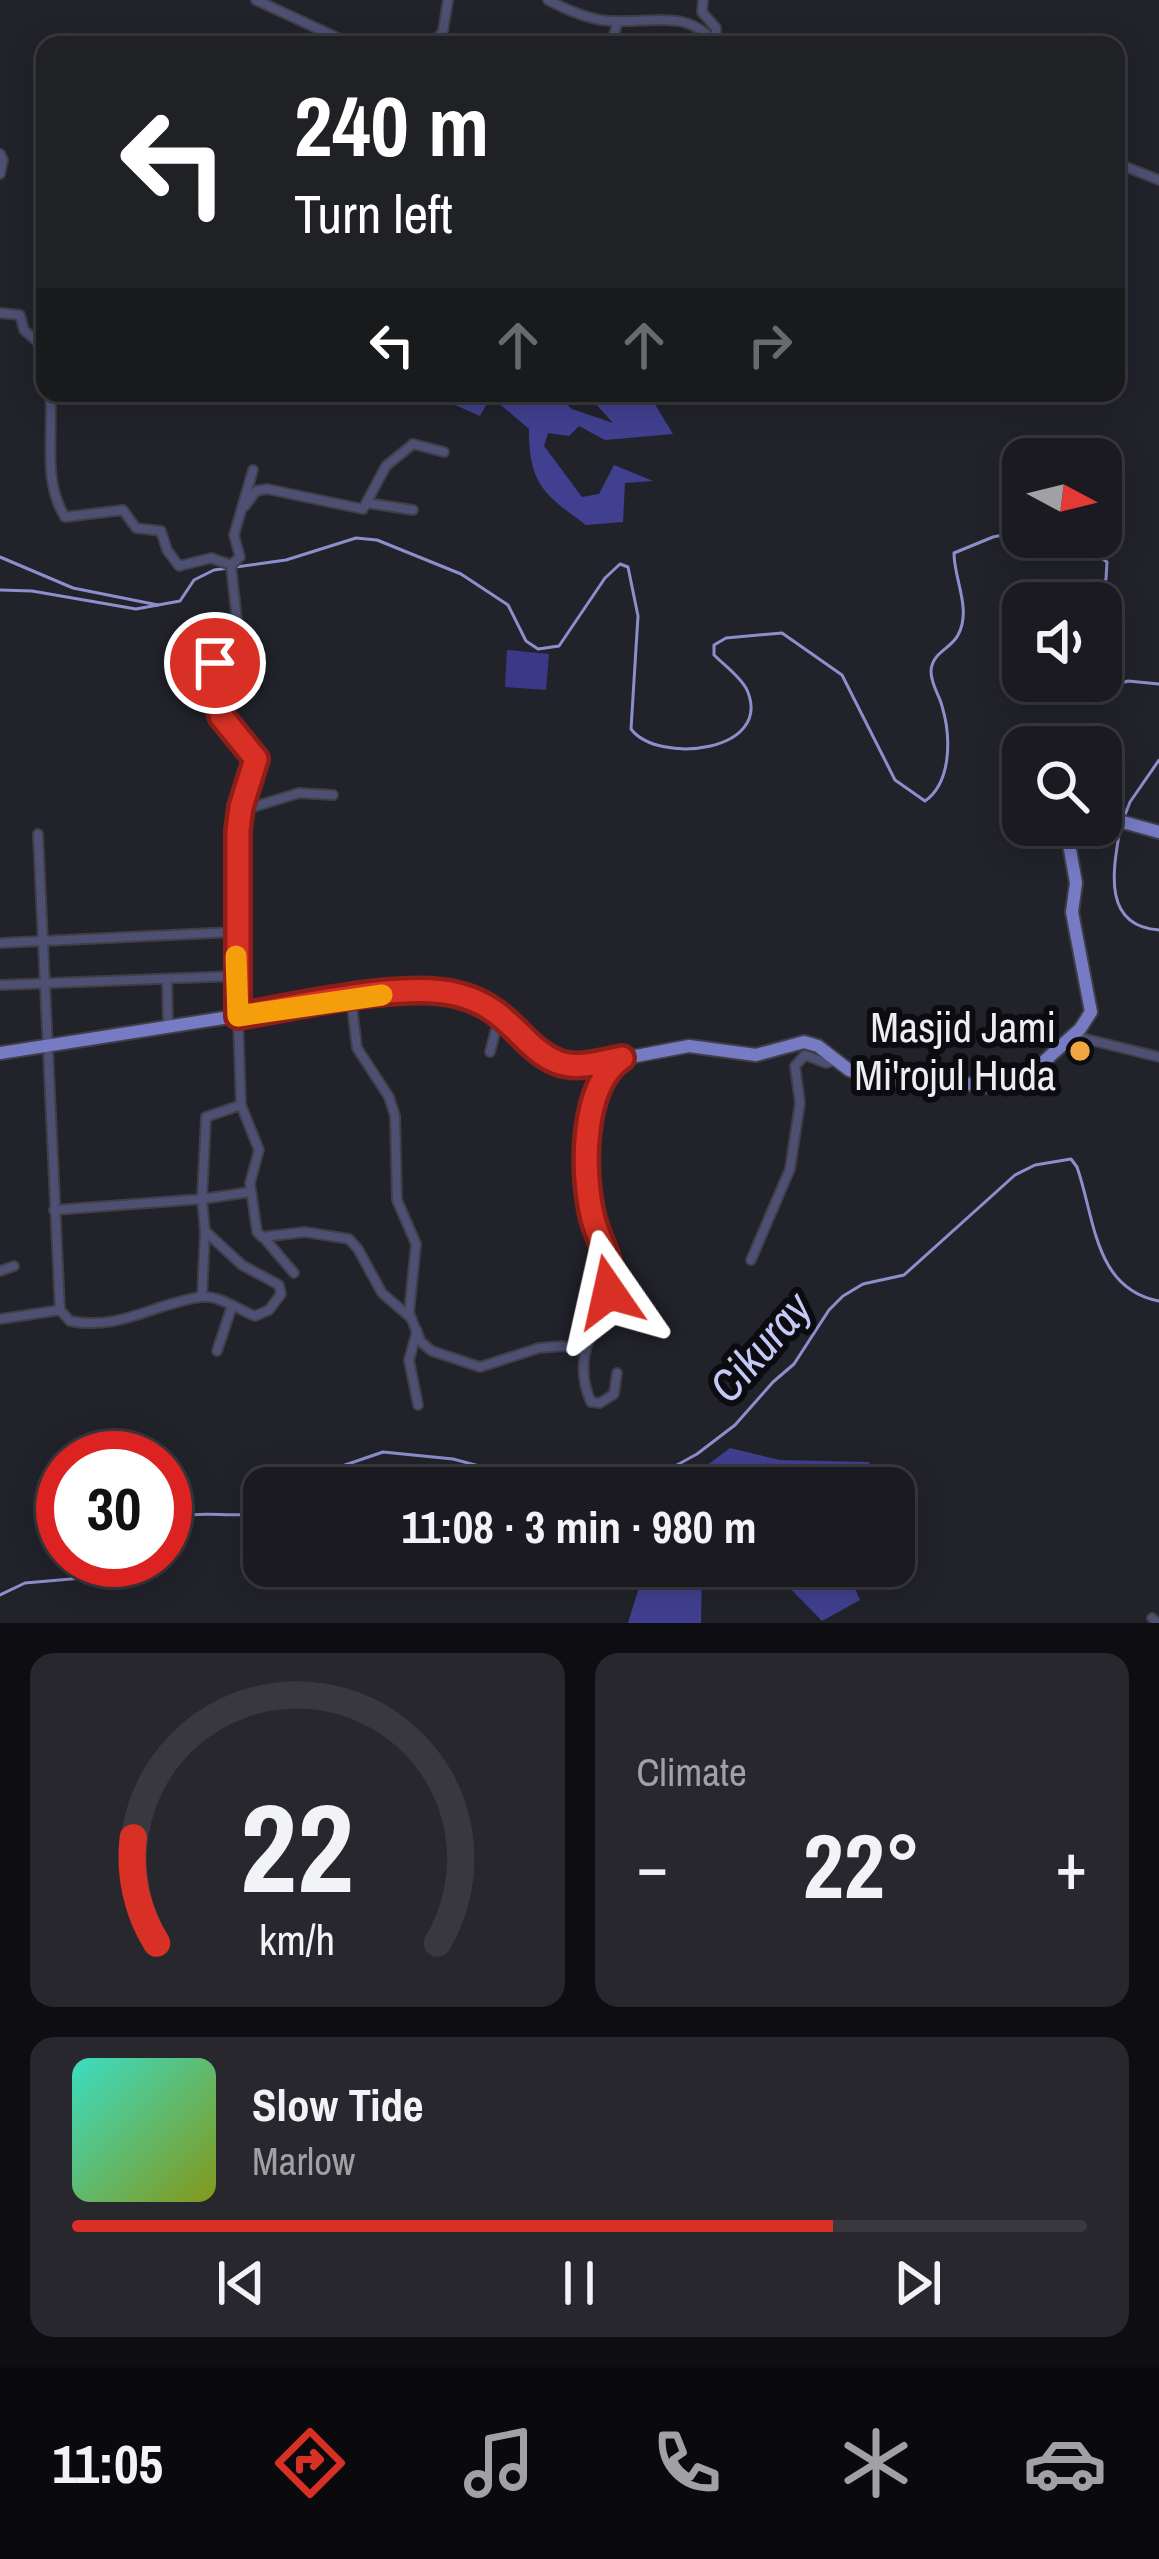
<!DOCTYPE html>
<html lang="en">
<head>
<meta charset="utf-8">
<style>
  :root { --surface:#1a1a20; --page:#27272d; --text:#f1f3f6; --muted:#9fa1a5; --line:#38383e; --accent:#d93025 }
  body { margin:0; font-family:"Archivo Narrow",sans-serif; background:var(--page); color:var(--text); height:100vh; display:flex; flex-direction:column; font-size:45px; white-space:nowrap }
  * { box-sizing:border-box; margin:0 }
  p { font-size:39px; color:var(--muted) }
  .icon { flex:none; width:66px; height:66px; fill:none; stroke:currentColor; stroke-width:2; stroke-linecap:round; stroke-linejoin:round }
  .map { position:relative; height:1623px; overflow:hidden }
  .sheet { display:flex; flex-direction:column; gap:30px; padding:30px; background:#0e0e12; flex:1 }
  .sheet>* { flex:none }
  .guide { position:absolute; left:36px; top:36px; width:1089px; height:366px; border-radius:24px; box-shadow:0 6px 30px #0003,0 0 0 3px var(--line); background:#202124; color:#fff; overflow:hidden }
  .needle { width:78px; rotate:97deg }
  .fabs { position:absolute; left:1002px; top:438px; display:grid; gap:24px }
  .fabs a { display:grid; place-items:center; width:120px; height:120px; border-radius:24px; background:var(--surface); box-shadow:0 6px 30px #0003,0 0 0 3px var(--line); font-size:60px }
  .speed { position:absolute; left:36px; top:1431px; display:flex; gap:24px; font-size:60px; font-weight:700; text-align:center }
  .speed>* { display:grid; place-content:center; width:156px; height:156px; border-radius:50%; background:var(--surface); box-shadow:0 6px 30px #0003,0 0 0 3px var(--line); line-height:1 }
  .speed .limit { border:18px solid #d22; background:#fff; color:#111 }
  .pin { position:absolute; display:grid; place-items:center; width:102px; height:102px; color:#fff; margin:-51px; border:6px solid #fff; border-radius:50%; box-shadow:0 3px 12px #0007 }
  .me { position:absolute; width:132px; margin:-66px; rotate:349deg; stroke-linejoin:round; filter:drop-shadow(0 0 9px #0008) }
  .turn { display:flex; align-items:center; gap:42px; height:252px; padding:0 60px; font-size:54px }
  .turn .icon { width:156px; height:156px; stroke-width:2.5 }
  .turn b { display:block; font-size:84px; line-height:102px }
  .lanes { display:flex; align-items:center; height:114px; padding:0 60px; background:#0003; justify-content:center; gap:60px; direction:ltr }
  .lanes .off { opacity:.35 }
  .big { font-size:90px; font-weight:700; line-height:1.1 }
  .sheet .widget { flex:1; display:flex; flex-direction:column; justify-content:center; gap:18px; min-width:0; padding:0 42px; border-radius:24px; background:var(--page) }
  .sheet .dial { align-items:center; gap:0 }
  .dial svg { height:312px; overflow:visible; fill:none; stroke:var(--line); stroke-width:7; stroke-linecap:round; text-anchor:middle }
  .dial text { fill:var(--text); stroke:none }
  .song { display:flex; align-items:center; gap:36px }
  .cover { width:144px; height:144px; border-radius:18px; background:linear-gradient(135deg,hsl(170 70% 55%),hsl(70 70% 35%)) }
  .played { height:12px; border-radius:6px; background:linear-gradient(90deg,var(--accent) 75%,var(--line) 75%) }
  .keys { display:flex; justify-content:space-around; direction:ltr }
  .heat { display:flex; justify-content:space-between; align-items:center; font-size:66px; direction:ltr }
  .sheet .tiles { flex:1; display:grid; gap:30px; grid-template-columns:1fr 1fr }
  .widget:last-child { grid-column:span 2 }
  .trip { position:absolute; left:243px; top:1467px; width:672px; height:120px; border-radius:24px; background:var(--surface); box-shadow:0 6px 30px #0003,0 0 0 3px var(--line); font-weight:700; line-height:120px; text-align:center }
  .dock { display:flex; height:192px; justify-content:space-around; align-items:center; background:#0a0a0d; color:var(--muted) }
  .dock .icon { width:84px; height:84px }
  .dock .active { color:var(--accent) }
  .dock b { font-size:54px; color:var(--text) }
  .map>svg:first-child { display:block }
  .green { fill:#3b3987 }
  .forest { fill:#414090 }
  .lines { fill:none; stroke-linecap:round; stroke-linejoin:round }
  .stream { stroke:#8c8fcb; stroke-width:3 }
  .minor-casing { stroke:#3e3f47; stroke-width:12 }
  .primary-casing { stroke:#3e3f47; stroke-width:16 }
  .minor { stroke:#4d5073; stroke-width:8 }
  .primary { stroke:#777bc4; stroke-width:12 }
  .route-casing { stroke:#8d1f18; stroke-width:30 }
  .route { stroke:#d93025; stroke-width:21 }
  .slow { stroke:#f59e0b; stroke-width:21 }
  .poi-dot { fill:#f1a540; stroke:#0c0c10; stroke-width:4.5 }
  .labels { text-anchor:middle; stroke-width:12; stroke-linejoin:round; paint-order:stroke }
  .poi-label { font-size:42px; fill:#edeef3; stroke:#0c0c10; text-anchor:end }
  .water-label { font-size:45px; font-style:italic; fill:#c4c9f6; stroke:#0c0c10 }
</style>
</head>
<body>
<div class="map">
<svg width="1159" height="1623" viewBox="0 0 1159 1623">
  <rect width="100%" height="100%" fill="#22222b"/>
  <!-- green -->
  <polygon class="green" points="507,650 549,654 546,690 505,687"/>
  <!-- forest -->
  <g class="forest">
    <path d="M 457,393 L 553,393 L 572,409 L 613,423 L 586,393 L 648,393 L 673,434 L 605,440 L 579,426 L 569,436 L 548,433 L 544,446 L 582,497 L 599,494 L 614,465 L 653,481 L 625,483 L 623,522 L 586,525 C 544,494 529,485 529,429 L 502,406 L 489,400 L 480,416 L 455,405 Z"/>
    <polygon points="730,1448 780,1460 869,1462 875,1488 646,1488 702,1469"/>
    <polygon points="617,1566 845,1566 860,1600 822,1621 773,1571 702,1573 701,1623 628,1623 644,1571"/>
  </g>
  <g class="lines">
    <!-- stream -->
    <g class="stream">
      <polyline points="0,557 73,588 158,605"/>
      <path d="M 0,590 L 32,591 L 136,609 L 180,601 L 194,580 L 214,570 L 286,560 L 356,538 L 377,540 L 461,574 L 508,605 L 526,641 L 538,649 L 559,646 L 605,578 L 620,564 L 628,567 L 638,616 L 631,729 C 658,765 774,752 747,690 C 741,677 724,665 714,655 L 714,645 L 726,638 L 782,633 L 842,675 L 895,780 L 925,801 C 952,782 951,736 942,706 C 939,694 931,685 931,671 C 932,652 951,649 958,635 C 972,609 954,580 954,553 L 993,537 L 1023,531"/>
      <polyline points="1055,603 1061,599 1094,599 1106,579 1107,562 1068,537"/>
      <polyline points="1045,681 1060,702 1128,681 1159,684"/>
      <polyline points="1123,820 1130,802 1159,760"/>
      <path d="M 1120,829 C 1113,870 1102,926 1159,930"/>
      <path d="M 297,1488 L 307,1478 L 383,1452 L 453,1459 L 543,1483 L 621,1482 L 657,1476 L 697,1454 L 735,1425 L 773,1382 L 794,1364 L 829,1310 L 843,1296 L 863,1284 L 904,1275 L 1015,1175 L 1035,1165 L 1071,1159 L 1077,1167 C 1095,1218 1094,1289 1159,1301"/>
      <path d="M 165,1522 C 196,1507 230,1520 264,1512"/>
      <polyline points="0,1595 25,1583 105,1576 125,1560"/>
    </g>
    <defs>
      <g id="minor">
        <polyline points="256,0 338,38 365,45"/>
        <path d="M 548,0 C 565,9 582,17 601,20 C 646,27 684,4 717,45"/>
        <polyline points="703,0 702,12 716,28 716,41"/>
        <polyline points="432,45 443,31 448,0"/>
        <polyline points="611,45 618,21"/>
        <polyline points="0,154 3,160 0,174"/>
        <polyline points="1116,163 1159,180"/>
        <polyline points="0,313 20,315 24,330 40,344 45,367"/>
        <path d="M 50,393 C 54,436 42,480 65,517 L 123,510 L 136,528 L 161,531 L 167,550 L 179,566 L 211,558 L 231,565"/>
        <polyline points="253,470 234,535 240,557 231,565 241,658 215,663 221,716 256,759 256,771 241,807 235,932 241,1105 259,1150 250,1183 257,1232 262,1237 305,1232 349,1239 358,1249 382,1293 411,1318"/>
        <polyline points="367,503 413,510"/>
        <polyline points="245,506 256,491 267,489 363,509 386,466 413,444 444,452"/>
        <polyline points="240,811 299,793 333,795"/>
        <polyline points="0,943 235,932"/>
        <polyline points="167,979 168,1025"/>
        <polyline points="0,985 236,976"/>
        <polyline points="351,998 357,1048 389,1097 395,1116 397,1200 416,1244 409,1313 421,1342 432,1351 480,1367 539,1348 563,1346 586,1351"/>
        <polyline points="1074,1036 1159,1057"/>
        <polyline points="490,1052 500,1014"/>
        <path d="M 615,1063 L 606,1071 L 601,1083 L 585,1149 L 591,1213 L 612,1280 C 601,1322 569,1353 591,1402 L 600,1403 L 614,1394 L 617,1373"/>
        <polyline points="54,1210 202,1199 250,1192"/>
        <polyline points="264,1238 294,1273"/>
        <polyline points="751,1260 790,1169 800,1103 795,1066 805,1055 826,1063 834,1061"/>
        <polyline points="0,1271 14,1266"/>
        <polyline points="202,1297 205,1232"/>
        <path d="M 60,1310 L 70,1321 C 120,1331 155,1303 201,1297 C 219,1295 239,1310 255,1316 L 269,1310 L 281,1294 L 279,1285 L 242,1265 L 205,1231 L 202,1199 L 206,1117 L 241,1105"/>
        <polyline points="0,1319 60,1310 38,834"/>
        <polyline points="417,1331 409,1360 418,1405"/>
        <polyline points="217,1351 232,1306"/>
        <polyline points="1152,1618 1158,1623"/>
      </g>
      <g id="primary">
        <polyline points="1101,816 1159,832"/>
        <polyline points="0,1053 351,998 427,992 457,993 494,1009 544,1054 562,1064 583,1066 689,1046 756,1055 804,1042 818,1046 849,1070 870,1077 897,1081 940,1078 985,1087 1015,1081 1039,1066 1080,1029 1091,1012 1072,912 1076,883 1069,844 1075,825"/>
      </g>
    </defs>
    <!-- minor casing -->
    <use href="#minor" class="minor-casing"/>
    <!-- primary casing -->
    <use href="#primary" class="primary-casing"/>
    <!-- minor -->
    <use href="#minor" class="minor"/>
    <!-- primary -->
    <use href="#primary" class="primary"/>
  </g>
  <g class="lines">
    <defs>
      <path id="route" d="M 215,663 L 221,716 L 256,759 L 241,807 L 238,830 L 238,1016 C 295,1007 405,980 459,995 C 510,1008 522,1048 557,1062 C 577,1070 602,1062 622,1058 C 580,1086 582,1176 593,1219 C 600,1245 616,1265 609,1292"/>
    </defs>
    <!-- route casing -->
    <use href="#route" class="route-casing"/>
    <!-- route -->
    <use href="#route" class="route"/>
    <!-- slow -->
    <polyline class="slow" points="236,956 238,1016 382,995"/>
  </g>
  <!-- markers -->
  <circle class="poi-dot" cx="1080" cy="1051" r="12"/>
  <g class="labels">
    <!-- poi labels -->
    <g class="poi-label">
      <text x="1056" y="1042">Masjid Jami<tspan x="1056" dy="48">Mi'rojul Huda</tspan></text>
    </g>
    <!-- water labels -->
    <g class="water-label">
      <text transform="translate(760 1347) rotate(-49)" y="16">Cikuray</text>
    </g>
  </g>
</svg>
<div class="fabs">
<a><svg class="needle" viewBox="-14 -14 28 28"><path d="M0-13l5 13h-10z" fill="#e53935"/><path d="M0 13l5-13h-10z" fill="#9fa1a5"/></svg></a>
<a><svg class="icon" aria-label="sound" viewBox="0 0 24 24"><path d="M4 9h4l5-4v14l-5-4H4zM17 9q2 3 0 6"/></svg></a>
<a><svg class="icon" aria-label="search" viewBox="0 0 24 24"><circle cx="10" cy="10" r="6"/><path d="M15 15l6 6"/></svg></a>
</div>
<div class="speed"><div class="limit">30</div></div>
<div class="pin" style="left:215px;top:663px;background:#d93025"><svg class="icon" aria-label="arrive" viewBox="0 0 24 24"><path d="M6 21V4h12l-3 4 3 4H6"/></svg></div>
<svg class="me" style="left:609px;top:1292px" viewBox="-20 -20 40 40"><path d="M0-17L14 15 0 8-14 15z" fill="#d93025" stroke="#fff" stroke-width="4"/></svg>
<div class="trip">11:08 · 3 min · 980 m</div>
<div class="guide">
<div class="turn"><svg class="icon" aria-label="left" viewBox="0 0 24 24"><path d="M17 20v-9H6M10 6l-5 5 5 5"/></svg><div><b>240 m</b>Turn left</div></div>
<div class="lanes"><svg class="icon" aria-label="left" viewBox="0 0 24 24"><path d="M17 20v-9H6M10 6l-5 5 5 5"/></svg><svg class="icon off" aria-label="ahead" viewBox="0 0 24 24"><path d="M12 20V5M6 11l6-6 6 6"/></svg><svg class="icon off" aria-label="ahead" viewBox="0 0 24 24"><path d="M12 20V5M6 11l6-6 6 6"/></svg><svg class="icon off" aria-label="right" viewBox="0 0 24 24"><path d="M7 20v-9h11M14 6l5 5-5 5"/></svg></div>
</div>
</div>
<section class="sheet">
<div class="tiles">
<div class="widget dial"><svg viewBox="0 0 100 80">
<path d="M14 69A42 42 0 1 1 86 69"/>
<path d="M14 69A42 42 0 0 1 8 42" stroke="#d93025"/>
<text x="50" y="56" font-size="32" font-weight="700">22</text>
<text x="50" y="72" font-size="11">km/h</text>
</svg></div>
<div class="widget"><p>Climate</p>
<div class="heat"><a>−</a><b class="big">22°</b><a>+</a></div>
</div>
<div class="widget">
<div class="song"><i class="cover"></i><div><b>Slow Tide</b><p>Marlow</p></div></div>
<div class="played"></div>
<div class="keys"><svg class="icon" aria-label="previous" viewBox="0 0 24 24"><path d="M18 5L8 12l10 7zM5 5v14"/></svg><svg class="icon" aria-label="pause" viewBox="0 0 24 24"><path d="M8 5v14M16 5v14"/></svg><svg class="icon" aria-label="next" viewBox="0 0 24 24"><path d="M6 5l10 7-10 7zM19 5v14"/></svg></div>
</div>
</div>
</section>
<nav class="dock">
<b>11:05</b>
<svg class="icon active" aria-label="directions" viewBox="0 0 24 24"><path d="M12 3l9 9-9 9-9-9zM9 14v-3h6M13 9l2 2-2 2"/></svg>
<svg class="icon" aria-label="music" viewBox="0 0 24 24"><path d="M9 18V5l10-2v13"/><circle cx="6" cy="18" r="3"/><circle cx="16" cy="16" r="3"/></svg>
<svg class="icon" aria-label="phone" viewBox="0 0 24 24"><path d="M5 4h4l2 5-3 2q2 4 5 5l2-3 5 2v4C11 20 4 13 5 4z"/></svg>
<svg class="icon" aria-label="climate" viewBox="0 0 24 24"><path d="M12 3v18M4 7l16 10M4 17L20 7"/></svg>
<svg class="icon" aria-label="car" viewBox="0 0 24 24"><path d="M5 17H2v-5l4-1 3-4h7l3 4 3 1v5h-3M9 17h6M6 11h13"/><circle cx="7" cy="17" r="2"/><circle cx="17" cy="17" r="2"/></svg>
</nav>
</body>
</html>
